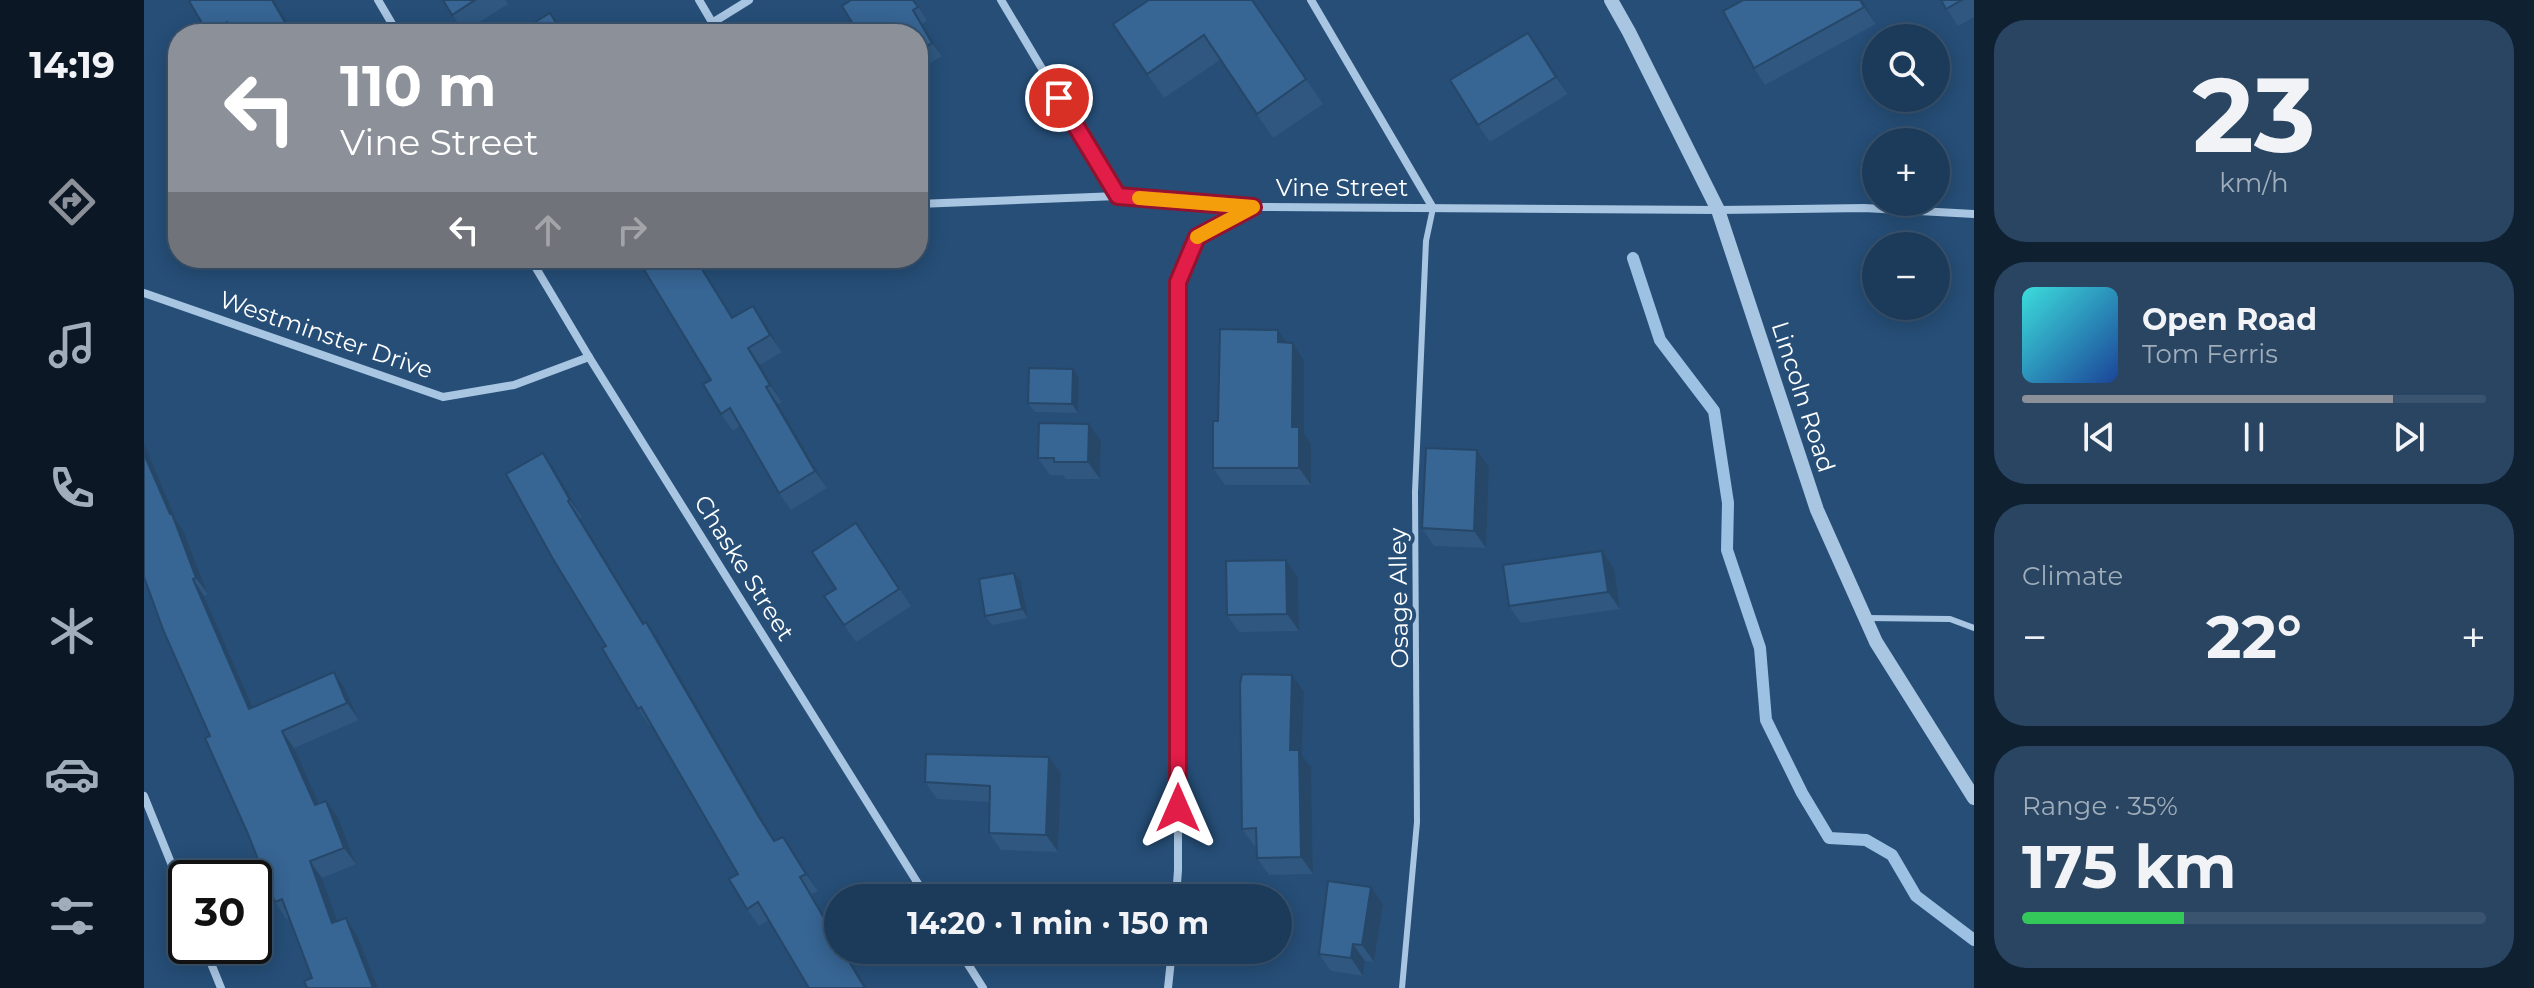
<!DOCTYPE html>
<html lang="en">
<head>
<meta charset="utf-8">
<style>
  :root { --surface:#1c3a59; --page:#294562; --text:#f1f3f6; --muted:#a0adba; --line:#3a546f; --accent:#8c9099 }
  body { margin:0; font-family:Montserrat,sans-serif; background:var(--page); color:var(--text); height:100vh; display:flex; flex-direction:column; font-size:30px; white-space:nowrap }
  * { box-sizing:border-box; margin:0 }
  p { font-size:26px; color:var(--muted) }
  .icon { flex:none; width:44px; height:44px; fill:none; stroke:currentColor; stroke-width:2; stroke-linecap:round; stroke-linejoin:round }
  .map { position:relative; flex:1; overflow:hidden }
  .panel { display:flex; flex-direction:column; gap:20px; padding:20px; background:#0f2031; width:560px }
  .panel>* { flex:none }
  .top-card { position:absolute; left:24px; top:24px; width:760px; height:244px; border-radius:32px; box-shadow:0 4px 20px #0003,0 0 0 2px var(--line); background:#8c9099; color:#fff; overflow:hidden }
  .controls { position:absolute; left:1718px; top:24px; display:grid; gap:16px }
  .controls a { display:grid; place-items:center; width:88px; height:88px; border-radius:50%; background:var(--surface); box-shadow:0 4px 20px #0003,0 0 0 2px var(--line); font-size:40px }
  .speed { position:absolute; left:24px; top:860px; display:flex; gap:16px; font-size:40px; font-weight:700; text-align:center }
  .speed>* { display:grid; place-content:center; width:104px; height:104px; border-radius:50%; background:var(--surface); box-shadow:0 4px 20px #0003,0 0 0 2px var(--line); line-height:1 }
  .speed .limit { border:4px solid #111; border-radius:12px; background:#fff; color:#111 }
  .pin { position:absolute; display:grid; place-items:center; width:68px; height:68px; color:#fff; margin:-34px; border:4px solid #fff; border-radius:50%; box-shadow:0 2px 8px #0007 }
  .me { position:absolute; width:88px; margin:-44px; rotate:0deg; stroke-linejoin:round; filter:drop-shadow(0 0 6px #0008) }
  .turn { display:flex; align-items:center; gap:28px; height:168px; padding:0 40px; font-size:36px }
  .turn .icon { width:104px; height:104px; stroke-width:2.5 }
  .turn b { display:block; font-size:56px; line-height:68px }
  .lanes { display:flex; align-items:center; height:76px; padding:0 40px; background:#0003; justify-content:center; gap:40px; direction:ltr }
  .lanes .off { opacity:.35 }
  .big { font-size:60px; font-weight:700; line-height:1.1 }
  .panel .card { flex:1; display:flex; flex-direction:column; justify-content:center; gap:12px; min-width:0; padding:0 28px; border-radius:32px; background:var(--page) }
  .panel .dial { align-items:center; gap:0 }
  .dial b { font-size:104px; line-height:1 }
  .song { display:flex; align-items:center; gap:24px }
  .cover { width:96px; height:96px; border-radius:12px; background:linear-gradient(135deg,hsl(180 70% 55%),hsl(220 70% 35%)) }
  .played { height:8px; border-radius:4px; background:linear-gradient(90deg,var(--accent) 80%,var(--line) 80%) }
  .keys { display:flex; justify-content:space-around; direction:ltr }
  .heat { display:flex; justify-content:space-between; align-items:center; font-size:44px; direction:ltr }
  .charge { height:12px; border-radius:6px; background:linear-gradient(90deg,#34c759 35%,var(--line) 0) }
  .trip { position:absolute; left:680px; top:884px; width:468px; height:80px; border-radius:40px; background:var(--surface); box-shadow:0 4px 20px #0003,0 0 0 2px var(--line); font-weight:700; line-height:80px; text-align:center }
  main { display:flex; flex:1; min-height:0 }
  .tabs { display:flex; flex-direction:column; width:144px; justify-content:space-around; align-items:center; background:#0b1724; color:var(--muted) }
  .tabs .icon { width:56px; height:56px }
  .tabs .active { color:var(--accent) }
  .tabs b { font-size:36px; color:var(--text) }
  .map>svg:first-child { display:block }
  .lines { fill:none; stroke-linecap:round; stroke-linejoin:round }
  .stream { stroke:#9dc1e3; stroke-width:12 }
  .service { stroke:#a8c5e2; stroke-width:6 }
  .minor { stroke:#a8c5e2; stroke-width:8 }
  .tertiary { stroke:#a8c5e2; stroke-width:14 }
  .wall { fill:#2f577f }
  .shaded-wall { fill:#264768 }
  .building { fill:#376594; stroke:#264768; stroke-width:2 }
  .route-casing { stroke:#92132f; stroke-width:20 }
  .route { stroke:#e11d48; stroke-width:14 }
  .slow { stroke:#f59e0b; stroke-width:14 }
  .labels { text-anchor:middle; stroke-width:8; stroke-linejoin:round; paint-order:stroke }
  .street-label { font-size:24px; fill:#fff; stroke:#264e77 }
</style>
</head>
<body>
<main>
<nav class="tabs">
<b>14:19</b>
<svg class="icon active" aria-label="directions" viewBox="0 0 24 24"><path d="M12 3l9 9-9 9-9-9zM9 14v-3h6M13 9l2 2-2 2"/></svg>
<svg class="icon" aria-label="music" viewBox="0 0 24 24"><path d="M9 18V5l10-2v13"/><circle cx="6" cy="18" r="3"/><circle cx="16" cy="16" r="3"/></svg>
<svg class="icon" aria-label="phone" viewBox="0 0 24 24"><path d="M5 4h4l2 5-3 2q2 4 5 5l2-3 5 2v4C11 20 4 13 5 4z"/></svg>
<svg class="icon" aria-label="climate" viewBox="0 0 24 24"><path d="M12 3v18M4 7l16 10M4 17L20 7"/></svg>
<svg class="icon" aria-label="car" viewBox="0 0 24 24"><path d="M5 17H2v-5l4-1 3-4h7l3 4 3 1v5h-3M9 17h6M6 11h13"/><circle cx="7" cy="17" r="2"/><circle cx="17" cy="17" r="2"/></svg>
<svg class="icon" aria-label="filters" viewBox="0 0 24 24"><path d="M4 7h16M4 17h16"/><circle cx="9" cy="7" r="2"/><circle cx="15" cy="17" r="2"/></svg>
</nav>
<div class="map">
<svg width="1830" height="988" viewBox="0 0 1830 988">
  <rect width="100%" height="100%" fill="#264e77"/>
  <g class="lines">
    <!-- stream -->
    <polyline class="stream" points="1489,258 1516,340 1570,411 1584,503 1583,550 1616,648 1622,720 1658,793 1685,838 1722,840 1748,855 1772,896 1830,940"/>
    <!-- service -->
    <g class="service">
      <polyline points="1723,618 1806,619 1830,628"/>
      <polyline points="1258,988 1273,822 1271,492 1282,241 1289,208"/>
    </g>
    <!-- minor -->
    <g class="minor">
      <polyline points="234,0 254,34"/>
      <polyline points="555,0 575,34"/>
      <polyline points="857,0 974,196"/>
      <polyline points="1167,0 1289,208"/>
      <polyline points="568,23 605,0"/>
      <polyline points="774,204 974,196 1109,207 1574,210 1720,208 1830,214"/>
      <polyline points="386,258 445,357 783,898"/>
      <polyline points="0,293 299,397 370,385 445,357"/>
      <polyline points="0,796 42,900"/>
      <polyline points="1032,898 1034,870 1034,282 1053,237 1108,208"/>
      <polyline points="60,946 77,988"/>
      <polyline points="815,950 839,988"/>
      <polyline points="1024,988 1028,950"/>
    </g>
    <!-- tertiary -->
    <polyline class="tertiary" points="1467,0 1485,32 1574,210 1673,510 1732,642 1830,798"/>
  </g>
  <!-- wall -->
  <g class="wall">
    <polygon points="130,0 150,34 64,34 45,1"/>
    <polygon points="299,0 361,0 364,4 320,32"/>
    <polygon points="707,0 770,0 783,21 778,24 798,56 774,71 774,34"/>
    <polygon points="1108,0 1179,104 1129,138 1076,60 1020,98 969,24"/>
    <polygon points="1718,0 1732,24 1621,85 1610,68"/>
    <polygon points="1797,0 1830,0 1830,17 1814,26"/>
    <polygon points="1384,33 1424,94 1346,142 1334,125"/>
    <polygon points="179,258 207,258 187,270"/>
    <polygon points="212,258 228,258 217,265"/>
    <polygon points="493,258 552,258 589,317 609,306 621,323 638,352 616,365 638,402 634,404 683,488 647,510 635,493 596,426 589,431 577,414 567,380"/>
    <polygon points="1134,330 1143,343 1149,343 1160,360 1160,434 1167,444 1167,485 1081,485 1069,468 1074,421"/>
    <polygon points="935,378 934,413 891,412 884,403"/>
    <polygon points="945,424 957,441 956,479 922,479 919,475 906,475 894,458"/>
    <polygon points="0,443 33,522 39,530 64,594 60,596 109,707 201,689 215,720 150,748 175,803 182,801 194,817 212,864 178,878 193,921 202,918 213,935 234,988 163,988 168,978 145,918 142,919 131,902 66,736 0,577"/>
    <polygon points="1345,467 1342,548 1290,546 1278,528"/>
    <polygon points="411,470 438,517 436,518 500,623 514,639 625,831 631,841 639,837 674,891 667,894 694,950 700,950 723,988 625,920 615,926 603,909 594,874 507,725 506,726 494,709 462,646"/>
    <polygon points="712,523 767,606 712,642 680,596 692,589"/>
    <polygon points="1458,551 1470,568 1476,609 1377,623 1365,606"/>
    <polygon points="1142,560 1154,577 1155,631 1095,632 1083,615"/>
    <polygon points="870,573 877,582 884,618 848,625 841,616"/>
    <polygon points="1160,692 1158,755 1167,767 1169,874 1125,875 1113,858 1112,846 1110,846 1098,829"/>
    <polygon points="917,774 914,852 857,850 845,833 845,802 793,799 781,782"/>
    <polygon points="1239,904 1230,962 1221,961 1219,976 1187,971 1175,954"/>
    <polygon points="906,950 952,950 952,960 912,958"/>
  </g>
  <!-- shaded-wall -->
  <g class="shaded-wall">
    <polygon points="128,0 130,0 150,34 143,26"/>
    <polygon points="1716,0 1718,0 1732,24 1720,7"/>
    <polygon points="769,10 778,24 798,56 788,43"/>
    <polygon points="1384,33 1396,50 1424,94 1412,77"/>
    <polygon points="551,258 552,258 600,335 588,318"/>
    <polygon points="609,306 621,323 638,352 626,335"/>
    <polygon points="1134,330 1146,347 1134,342"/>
    <polygon points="1149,343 1160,360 1160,434 1167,444 1167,485 1155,468 1148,427"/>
    <polygon points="604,348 616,365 638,402 626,385"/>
    <polygon points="929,369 935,378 934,413 928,404"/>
    <polygon points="622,387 634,404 683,488 671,471"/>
    <polygon points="945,424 957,441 956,479 944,462"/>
    <polygon points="0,443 33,522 39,530 64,594 52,578 26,514 0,454"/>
    <polygon points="1333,450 1345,467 1342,548 1330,531"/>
    <polygon points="399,453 411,470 438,517 426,500"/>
    <polygon points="424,501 436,518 511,641 499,624"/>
    <polygon points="1458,551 1470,568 1476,609 1464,592"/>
    <polygon points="1142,560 1154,577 1155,631 1143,614"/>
    <polygon points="870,573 877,582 884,618 878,609"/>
    <polygon points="49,579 60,596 117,726 105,709"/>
    <polygon points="502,622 514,639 625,831 642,858 613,814"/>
    <polygon points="190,672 201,689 215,720 203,703"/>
    <polygon points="1148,675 1160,692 1158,755 1167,767 1169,874 1157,857 1146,750"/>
    <polygon points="138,731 150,748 183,821 171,805"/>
    <polygon points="905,757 917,774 914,852 902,835"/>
    <polygon points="182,801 194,817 212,864 200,848"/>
    <polygon points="639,837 651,854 674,891 662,874"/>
    <polygon points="166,861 178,878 200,940 188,923"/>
    <polygon points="656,877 667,894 694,939 694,942"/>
    <polygon points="1227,887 1239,904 1230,962 1218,945"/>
    <polygon points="202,918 213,935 234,988 229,988"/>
    <polygon points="1209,944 1221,961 1219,976 1207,958"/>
    <polygon points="698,950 700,950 723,988 721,988"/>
    <polygon points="945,950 952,950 952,960"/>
  </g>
  <!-- building -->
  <g class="building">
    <polygon points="47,0 128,0 143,26 140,28 144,34 90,34 83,22 64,33 45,1"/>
    <polygon points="299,0 331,0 308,15"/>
    <polygon points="707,0 769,0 774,7 769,10 788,43 774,51 774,34 715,34 698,6"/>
    <polygon points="1005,0 1108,0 1162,79 1113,114 1060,35 1003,74 969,24"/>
    <polygon points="1599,0 1716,0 1720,7 1610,68 1579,11"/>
    <polygon points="1797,0 1818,0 1802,9"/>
    <polygon points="406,13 419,34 372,34"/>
    <polygon points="1384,33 1412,77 1334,125 1306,80"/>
    <polygon points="493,258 551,258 588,318 609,306 626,335 604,348 626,385 622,387 671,471 635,493 586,408 577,414 559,384 567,380"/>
    <polygon points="1076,329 1134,330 1134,342 1149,343 1148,427 1155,427 1155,468 1069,468 1069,421 1074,421"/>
    <polygon points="885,368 929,369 928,404 884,403"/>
    <polygon points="895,423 945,424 944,462 910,462 910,458 894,458"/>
    <polygon points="1282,448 1333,450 1330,531 1278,528"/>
    <polygon points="399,453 426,500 424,501 499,624 502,622 613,814 630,841 639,837 662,874 656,877 694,942 694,950 698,950 721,988 665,988 614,902 603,909 585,879 594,874 497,707 494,709 458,648 462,646 409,559 362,474"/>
    <polygon points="0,454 26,514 28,514 52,578 49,579 105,709 190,672 203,703 138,731 171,805 182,801 200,848 166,861 188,923 202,918 229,988 163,988 160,981 168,978 138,899 131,902 104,834 61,738 66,736 20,632 0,577"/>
    <polygon points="712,523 755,589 700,625 680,596 692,589 668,552"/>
    <polygon points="1458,551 1464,592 1365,606 1359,565"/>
    <polygon points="1142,560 1143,614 1083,615 1082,561"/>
    <polygon points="870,573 878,609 841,616 835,579"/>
    <polygon points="1098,674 1148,675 1146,750 1155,750 1157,857 1113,858 1112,828 1098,829 1096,684"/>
    <polygon points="782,754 905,757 902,835 845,833 846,786 781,782"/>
    <polygon points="1184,881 1227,887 1218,945 1209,944 1207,958 1175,954"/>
    <polygon points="884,891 941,892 941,898 884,898"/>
  </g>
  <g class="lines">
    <defs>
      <polyline id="route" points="915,98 974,196 1109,207 1053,237 1034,282 1034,808"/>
    </defs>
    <!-- route casing -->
    <use href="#route" class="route-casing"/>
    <!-- route -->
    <use href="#route" class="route"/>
    <!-- slow -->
    <polyline class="slow" points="995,198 1109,207 1053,237"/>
  </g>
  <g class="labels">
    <!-- street labels -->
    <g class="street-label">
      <text x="1198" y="196">Vine Street</text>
      <text transform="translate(182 335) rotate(19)" y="8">Westminster Drive</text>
      <text transform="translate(1659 397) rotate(72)" y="8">Lincoln Road</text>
      <text transform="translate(600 568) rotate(58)" y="8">Chaske Street</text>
      <text transform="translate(1255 598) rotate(-91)" y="8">Osage Alley</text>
    </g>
  </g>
</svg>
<div class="controls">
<a><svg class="icon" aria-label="search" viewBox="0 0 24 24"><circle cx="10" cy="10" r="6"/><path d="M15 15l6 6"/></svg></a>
<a>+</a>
<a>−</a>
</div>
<div class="speed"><div class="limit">30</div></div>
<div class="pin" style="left:915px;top:98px;background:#d93025"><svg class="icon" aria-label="arrive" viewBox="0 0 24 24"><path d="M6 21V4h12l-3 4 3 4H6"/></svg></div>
<svg class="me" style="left:1034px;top:808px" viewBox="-20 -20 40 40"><path d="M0-17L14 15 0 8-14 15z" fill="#e11d48" stroke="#fff" stroke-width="4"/></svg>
<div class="trip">14:20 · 1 min · 150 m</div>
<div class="top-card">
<div class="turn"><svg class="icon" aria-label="left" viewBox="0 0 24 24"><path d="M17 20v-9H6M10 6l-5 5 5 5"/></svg><div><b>110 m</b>Vine Street</div></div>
<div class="lanes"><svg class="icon" aria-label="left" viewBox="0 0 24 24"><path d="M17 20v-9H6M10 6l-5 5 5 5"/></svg><svg class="icon off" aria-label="ahead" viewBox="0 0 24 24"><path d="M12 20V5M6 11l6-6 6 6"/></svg><svg class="icon off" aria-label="right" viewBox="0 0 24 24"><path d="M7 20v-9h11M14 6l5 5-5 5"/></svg></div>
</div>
</div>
<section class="panel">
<div class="card dial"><b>23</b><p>km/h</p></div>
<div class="card">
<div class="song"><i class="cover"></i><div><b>Open Road</b><p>Tom Ferris</p></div></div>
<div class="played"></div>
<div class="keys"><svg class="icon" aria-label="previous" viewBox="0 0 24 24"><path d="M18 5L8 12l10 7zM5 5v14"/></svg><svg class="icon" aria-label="pause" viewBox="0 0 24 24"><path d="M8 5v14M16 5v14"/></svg><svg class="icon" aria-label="next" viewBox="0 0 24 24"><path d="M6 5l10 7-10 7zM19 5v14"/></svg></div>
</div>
<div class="card"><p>Climate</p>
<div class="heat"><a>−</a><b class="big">22°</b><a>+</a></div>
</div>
<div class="card"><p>Range · 35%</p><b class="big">175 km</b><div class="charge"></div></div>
</section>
</main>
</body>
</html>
